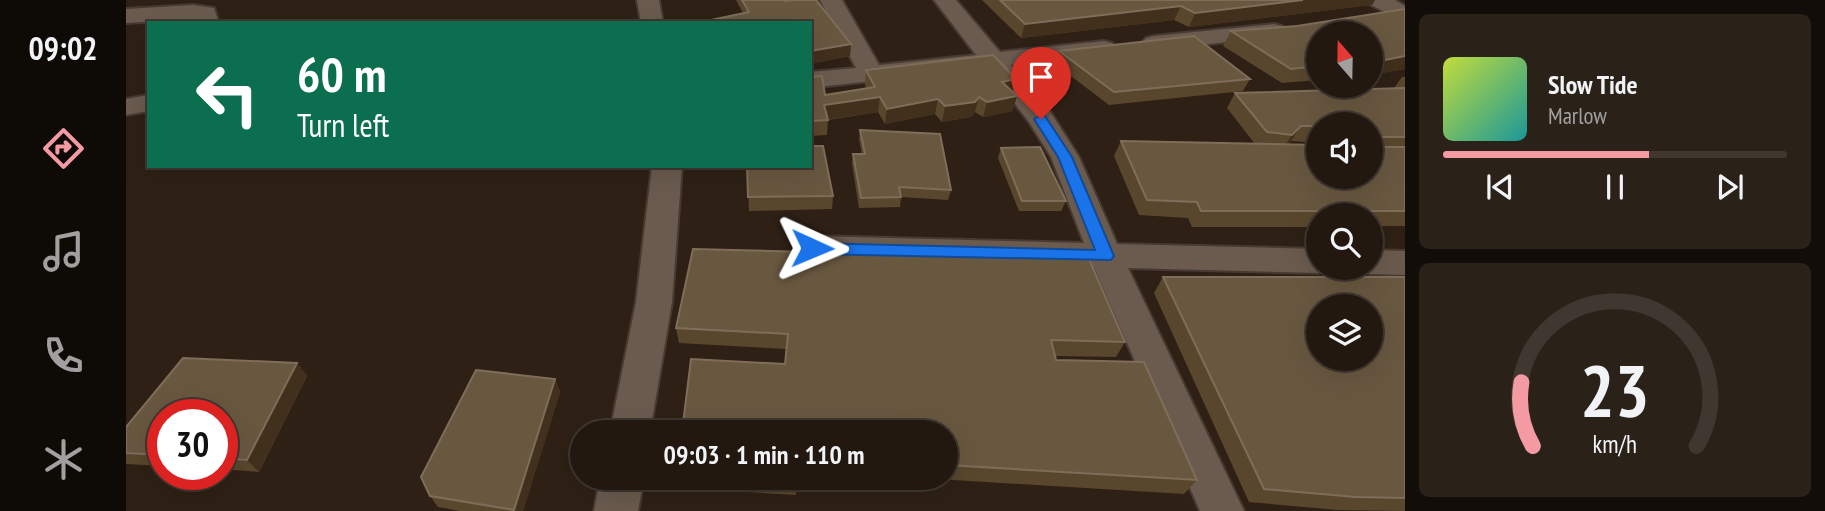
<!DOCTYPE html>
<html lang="en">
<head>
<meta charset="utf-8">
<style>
  :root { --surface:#221810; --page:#2a2119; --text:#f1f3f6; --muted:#a2a09f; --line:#3f3730; --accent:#f49aa2 }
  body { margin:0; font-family:"PT Sans Narrow",sans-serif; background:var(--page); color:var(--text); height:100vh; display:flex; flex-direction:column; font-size:26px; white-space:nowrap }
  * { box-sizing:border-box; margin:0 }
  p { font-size:23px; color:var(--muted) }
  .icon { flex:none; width:38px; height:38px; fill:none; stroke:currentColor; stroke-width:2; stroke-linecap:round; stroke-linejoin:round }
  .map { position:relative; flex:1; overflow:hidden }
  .panel { display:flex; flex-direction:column; gap:14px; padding:14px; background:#130d09; width:420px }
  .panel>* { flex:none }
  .banner { position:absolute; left:21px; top:21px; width:665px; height:147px; border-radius:0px; box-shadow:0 7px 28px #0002,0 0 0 2px var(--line); background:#0b6e4f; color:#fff; overflow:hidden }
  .needle { width:46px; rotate:340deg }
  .controls { position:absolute; left:1180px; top:21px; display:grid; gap:14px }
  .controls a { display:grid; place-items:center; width:77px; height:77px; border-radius:50%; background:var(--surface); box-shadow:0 7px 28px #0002,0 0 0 2px var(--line); font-size:35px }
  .speed { position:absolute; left:21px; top:399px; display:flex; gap:14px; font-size:35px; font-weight:700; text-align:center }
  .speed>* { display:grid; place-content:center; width:91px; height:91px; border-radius:50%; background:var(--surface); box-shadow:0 7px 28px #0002,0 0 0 2px var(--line); line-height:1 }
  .speed .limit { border:10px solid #d22; background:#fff; color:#111 }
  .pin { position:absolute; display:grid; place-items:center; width:60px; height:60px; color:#fff; margin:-72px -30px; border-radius:50% 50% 50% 0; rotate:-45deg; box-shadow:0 0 7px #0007 }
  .pin .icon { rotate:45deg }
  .me { position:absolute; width:77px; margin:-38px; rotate:91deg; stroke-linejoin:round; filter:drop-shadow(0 0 5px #0008) }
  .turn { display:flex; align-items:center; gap:24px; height:147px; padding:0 35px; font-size:32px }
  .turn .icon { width:91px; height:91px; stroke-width:2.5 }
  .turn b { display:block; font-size:49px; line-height:60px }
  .panel .card { flex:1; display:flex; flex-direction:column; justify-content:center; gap:10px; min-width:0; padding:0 24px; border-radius:10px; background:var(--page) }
  .panel .dial { align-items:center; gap:0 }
  .dial svg { height:182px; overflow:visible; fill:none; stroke:var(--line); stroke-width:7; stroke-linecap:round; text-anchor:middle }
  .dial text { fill:var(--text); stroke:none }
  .song { display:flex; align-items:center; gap:21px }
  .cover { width:84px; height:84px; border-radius:10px; background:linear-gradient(135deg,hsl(70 70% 55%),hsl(180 70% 35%)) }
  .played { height:7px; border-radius:4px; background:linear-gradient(90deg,var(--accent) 60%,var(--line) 60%) }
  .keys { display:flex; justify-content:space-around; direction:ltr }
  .trip { position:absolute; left:444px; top:420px; width:388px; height:70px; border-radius:35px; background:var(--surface); box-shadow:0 7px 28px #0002,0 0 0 2px var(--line); font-weight:700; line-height:70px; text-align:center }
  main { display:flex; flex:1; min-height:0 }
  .tabs { display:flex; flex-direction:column; width:126px; justify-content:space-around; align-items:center; background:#0e0a06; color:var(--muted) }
  .tabs .icon { width:49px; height:49px }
  .tabs .selected { color:var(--accent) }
  .tabs b { font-size:32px; color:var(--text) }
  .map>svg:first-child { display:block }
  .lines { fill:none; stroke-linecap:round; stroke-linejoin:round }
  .minor-casing { stroke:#463a32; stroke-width:4 }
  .minor { fill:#6b5b4f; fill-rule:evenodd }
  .wall { fill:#59472d; fill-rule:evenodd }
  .shaded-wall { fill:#41301c }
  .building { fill:#695840; stroke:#7e6e59; stroke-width:2; fill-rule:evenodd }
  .route { fill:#1a73e8; stroke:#114b97; stroke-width:2 }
</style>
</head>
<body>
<main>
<nav class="tabs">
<b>09:02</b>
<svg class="icon selected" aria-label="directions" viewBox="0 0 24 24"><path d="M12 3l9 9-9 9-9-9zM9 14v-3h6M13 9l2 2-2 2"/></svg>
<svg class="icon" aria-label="music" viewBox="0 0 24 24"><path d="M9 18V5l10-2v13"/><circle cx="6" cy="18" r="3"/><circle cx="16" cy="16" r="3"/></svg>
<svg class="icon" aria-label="phone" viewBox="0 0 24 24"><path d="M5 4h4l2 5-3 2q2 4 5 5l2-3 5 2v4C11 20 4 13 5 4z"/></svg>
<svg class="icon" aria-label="climate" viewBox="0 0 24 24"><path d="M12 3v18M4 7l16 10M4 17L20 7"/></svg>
</nav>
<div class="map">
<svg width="1279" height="511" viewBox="0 0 1279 511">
  <rect width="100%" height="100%" fill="#2e2015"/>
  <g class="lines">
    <defs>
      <g id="minor">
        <polygon points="511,0 533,0 537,23 515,23"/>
        <polygon points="694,0 716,0 753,65 850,55 808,0 830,0 874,52 978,41 986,43 990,48 986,53 978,55 885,65 925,113 953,157 991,244 1192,249 1192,268 1205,268 1192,273 1002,268 1118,511 1074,511 968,267 686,260 674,256 670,248 674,240 686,236 958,243 925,157 903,122 861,68 684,88 684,72 730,68"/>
        <polygon points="1242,0 1269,0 1279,6 1279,22 1245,5"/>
        <polygon points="67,5 88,8 93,23 71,23 67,19 0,23 0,9"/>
        <polygon points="1148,24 1156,26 1160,31 1156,36 1028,50 1020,48 1016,43 1020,38 1028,36"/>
        <polygon points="23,95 23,111 0,115 0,99"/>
        <polygon points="526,166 556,166 546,302 524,432 484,432 510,302"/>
        <polygon points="1244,250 1279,251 1279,275 1244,274 1232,271 1231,268 1244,268"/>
        <polygon points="474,478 518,478 512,511 468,511"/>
      </g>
    </defs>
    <!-- minor casing -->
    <use href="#minor" class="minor-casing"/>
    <!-- minor -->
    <use href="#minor" class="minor"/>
  </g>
  <!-- wall -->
  <g class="wall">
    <polygon points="610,0 659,0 725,44 724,56 684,64 684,23 585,23 585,20 617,13"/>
    <polygon points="856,0 1249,0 1246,5 1063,27 1048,20 895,38"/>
    <polygon points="1279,9 1279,69 1244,75 1244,33 1192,33 1192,80 1156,83 1097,46 1105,31 1171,26"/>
    <polygon points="933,51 1124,79 1117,91 983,105 929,64"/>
    <polygon points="740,70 887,92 887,111 857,117 849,112 845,117 816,122 809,114 759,124 752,112 702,120 701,135 684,136 684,77 699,95 740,88 739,85"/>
    <path d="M 1276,77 L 1279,77 L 1279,226 L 1244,226 L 1244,215 L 1192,215 L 1192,227 L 1066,227 L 1062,218 L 1013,215 L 988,156 L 995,141 L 1129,144 L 1101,108 L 1109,93 L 1268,88 ZM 1192,124 L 1244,124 L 1244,177 L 1192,177 ZM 1165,141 L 1181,142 L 1179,145 L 1162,145 Z"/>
    <polygon points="734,130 825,190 822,200 775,197 774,207 733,208 726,164 727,154 736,154 733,139"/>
    <polygon points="875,148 940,201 935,211 893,211 872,158"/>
    <polygon points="621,166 707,196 706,209 623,211"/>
    <polygon points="1037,277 1279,277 1279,511 1212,510 1123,502 1028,293"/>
    <polygon points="550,328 999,342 990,357 929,356 930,360 1071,480 1058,494 794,478 821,478 821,432 659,364 660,349 553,343"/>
    <polygon points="171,363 181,376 133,472 96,469 96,415 37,415 37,466 0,464 0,427"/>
    <polygon points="429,379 434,392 397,511 334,511 312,507 304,496"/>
    <polygon points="551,478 670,478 670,495 553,488"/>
  </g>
  <!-- shaded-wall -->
  <g class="shaded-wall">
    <polygon points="1177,0 1249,0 1246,5 1063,27 1069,13"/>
    <polygon points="1055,6 1048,20 895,38 899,24"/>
    <polygon points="725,44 724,56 684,64 684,51"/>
    <polygon points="1279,56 1279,69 1244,75 1254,61"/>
    <polygon points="890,79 886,94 876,82"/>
    <polygon points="891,96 887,111 857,117 861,102"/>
    <polygon points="754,97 752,112 697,120 698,105"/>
    <polygon points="853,97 849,112 845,117 816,122 819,106"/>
    <polygon points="812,99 809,114 759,124 761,109"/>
    <polygon points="1175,126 1165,141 1156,150 1166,135"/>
    <polygon points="171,363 181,376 133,472 121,460"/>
    <polygon points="429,379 434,392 397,511 388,511 388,510"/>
  </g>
  <!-- building -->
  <g class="building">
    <polygon points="616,0 659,0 659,1 668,0 690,0 725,44 684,51 684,23 586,23 585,20 623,12"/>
    <polygon points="874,0 1177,0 1069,13 1055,6 899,24"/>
    <polygon points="1279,9 1279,56 1254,61 1244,61 1244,33 1192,33 1192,66 1165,69 1105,31 1171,26"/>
    <polygon points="1068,36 1124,79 988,92 933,51"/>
    <polygon points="867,55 890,79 876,82 891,96 861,102 853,97 849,102 819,106 812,99 761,109 754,97 698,105 702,120 684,121 684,77 696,76 699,95 749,87 740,70"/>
    <polygon points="1279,88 1279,137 1244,137 1244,124 1192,124 1192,126 1175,126 1166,135 1141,132 1109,93"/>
    <polygon points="734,130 814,134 825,190 773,187 775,197 735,198 727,154 739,154"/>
    <polygon points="1186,135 1192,136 1192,145"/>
    <polygon points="995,141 1192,145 1192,177 1244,177 1244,145 1246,147 1279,147 1279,211 1075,211 1071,202 1021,200"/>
    <polygon points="684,146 697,146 707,196 622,197 621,166 684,166"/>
    <polygon points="914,147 940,201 896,201 875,148"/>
    <polygon points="567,249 963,259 999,342 925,340 930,360 1018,362 1071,480 821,465 821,432 556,432 565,359 659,364 662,334 550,328"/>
    <path d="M 1037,277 L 1279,277 L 1279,498 L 1229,497 L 1138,489 ZM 1192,306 L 1244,306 L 1244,359 L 1192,359 Z"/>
    <polygon points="57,358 171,363 121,460 96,458 96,415 37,415 37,455 0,453 0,427"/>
    <polygon points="350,370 429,379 388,510 304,496 295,477"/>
    <polygon points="607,478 670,478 671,482"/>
  </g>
  <!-- route -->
  <polygon class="route" points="915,115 919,116 946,157 988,256 985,260 686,254 678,248 686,243 969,250 932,157 908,119"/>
</svg>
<div class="controls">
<a><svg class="needle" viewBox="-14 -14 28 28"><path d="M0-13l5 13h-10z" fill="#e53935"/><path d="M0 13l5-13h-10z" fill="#a2a09f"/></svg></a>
<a><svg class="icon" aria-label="sound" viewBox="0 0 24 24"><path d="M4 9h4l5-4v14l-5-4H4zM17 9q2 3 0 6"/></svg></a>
<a><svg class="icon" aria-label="search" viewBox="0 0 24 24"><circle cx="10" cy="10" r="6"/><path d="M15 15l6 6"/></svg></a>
<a><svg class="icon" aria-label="layers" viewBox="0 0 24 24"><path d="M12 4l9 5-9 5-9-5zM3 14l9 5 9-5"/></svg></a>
</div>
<div class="speed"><div class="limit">30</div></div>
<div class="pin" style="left:915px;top:119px;background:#d93025"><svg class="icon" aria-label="arrive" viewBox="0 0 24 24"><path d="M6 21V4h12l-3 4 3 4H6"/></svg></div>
<svg class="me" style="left:686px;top:248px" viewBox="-20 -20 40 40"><path d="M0-17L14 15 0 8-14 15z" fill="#1a73e8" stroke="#fff" stroke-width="4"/></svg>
<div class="trip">09:03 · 1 min · 110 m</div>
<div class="banner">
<div class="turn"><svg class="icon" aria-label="left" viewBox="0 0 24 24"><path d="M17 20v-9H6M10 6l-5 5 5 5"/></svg><div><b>60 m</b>Turn left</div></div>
</div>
</div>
<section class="panel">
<div class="card">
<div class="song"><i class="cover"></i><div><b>Slow Tide</b><p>Marlow</p></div></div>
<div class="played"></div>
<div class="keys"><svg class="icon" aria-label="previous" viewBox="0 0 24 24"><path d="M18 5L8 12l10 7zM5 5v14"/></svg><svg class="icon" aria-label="pause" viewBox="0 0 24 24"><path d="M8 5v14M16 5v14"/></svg><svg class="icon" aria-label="next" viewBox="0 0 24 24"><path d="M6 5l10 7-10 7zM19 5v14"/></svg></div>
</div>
<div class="card dial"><svg viewBox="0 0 100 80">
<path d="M14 69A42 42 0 1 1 86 69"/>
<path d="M14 69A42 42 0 0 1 9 41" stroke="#f49aa2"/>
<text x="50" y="56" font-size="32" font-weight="700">23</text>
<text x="50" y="72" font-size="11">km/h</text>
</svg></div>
</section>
</main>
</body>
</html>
